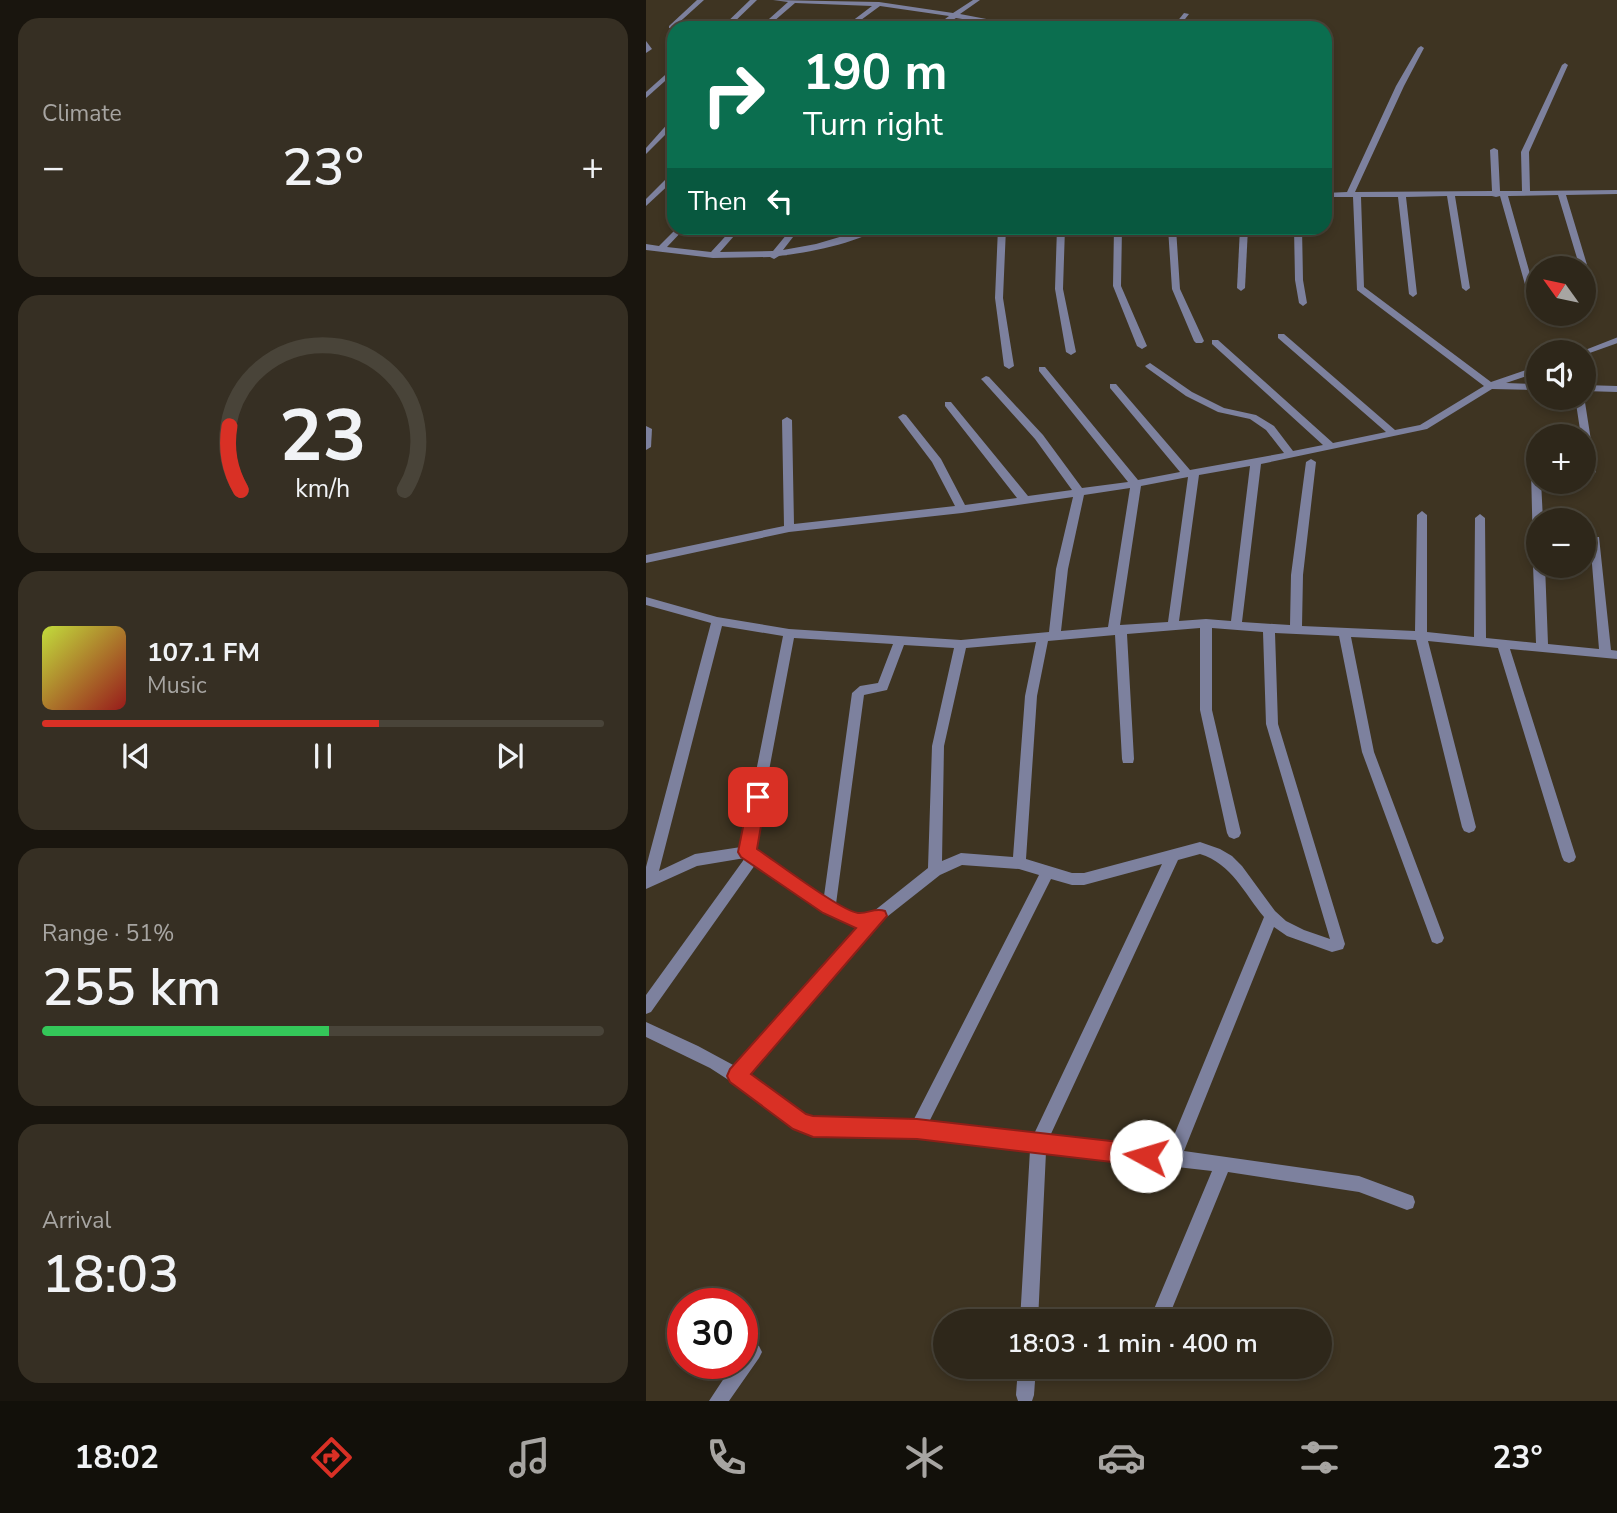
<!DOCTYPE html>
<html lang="en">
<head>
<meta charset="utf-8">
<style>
  :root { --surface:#2e271a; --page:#362f23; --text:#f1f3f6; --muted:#a7a5a2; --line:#494439; --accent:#d93025 }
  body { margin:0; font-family:"Nunito Sans",sans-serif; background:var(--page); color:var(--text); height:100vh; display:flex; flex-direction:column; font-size:26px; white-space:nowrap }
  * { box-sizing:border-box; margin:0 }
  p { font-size:23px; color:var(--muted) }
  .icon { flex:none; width:38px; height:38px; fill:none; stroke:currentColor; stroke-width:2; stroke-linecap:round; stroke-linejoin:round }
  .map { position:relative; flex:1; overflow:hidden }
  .drawer { display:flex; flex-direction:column; gap:18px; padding:18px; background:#19150e; width:646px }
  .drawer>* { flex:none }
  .hud { position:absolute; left:21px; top:21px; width:665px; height:214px; border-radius:21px; box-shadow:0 4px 10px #0003,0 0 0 2px var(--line); background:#0b6e4f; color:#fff; overflow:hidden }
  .needle { width:46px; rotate:303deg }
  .fabs { position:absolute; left:880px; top:256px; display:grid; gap:14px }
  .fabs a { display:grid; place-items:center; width:70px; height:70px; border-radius:50%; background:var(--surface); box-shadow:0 4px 10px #0003,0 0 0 2px var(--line); font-size:35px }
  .speed { position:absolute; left:21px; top:1288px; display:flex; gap:14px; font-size:35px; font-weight:700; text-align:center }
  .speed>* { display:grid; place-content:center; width:91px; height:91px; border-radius:50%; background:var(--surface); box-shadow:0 4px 10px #0003,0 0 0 2px var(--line); line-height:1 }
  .speed .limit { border:10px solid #d22; background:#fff; color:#111 }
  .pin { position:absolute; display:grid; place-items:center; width:60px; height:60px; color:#fff; margin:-30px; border-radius:14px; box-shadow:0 4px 10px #0006 }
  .me { position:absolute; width:77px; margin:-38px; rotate:276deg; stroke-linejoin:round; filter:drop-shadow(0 0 5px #0008) }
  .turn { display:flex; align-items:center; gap:24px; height:147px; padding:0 21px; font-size:32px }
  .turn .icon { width:91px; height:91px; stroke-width:2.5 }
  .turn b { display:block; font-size:49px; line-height:60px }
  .then { display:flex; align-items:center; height:66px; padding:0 21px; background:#0003; gap:14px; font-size:26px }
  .big { font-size:52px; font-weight:600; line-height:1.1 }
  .drawer .card { flex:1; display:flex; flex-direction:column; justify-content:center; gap:10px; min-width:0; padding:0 24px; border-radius:21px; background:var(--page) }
  .drawer .dial { align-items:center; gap:0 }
  .dial svg { height:182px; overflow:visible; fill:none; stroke:var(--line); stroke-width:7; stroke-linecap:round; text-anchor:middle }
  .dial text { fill:var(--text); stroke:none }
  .song { display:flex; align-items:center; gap:21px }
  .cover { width:84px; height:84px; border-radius:10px; background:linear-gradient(135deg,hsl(70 70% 55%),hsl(0 70% 35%)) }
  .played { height:7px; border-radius:4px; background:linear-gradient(90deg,var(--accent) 60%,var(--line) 60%) }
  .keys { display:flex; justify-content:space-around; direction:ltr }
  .heat { display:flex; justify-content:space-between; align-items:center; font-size:38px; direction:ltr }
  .charge { height:10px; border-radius:5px; background:linear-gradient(90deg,#34c759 51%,var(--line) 0) }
  .trip { position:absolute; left:287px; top:1309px; width:399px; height:70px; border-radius:35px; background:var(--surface); box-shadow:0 4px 10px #0003,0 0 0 2px var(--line); font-weight:600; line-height:70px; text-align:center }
  .dock { display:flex; height:112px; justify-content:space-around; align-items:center; background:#12100a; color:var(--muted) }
  .dock .icon { width:49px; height:49px }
  .dock .current { color:var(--accent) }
  .dock b { font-size:32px; color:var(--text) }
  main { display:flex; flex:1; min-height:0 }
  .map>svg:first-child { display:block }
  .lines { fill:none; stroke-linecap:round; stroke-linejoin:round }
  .minor { fill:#7d819e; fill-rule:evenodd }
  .route { fill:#d93025; stroke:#8d1f18; stroke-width:2 }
</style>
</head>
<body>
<main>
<section class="drawer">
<div class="card"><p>Climate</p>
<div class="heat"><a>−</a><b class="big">23°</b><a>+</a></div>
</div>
<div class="card dial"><svg viewBox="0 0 100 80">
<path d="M14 69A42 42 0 1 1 86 69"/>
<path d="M14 69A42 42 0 0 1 9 41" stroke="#d93025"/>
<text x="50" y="56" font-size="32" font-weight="700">23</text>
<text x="50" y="72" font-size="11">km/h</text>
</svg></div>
<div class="card">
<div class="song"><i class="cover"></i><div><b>107.1 FM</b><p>Music</p></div></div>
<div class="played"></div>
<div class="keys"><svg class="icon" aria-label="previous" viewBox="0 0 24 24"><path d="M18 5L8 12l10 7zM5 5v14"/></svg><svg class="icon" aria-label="pause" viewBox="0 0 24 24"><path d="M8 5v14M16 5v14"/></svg><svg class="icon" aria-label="next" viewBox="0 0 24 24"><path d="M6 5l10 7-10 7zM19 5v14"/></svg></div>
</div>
<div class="card"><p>Range · 51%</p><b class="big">255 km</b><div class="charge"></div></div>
<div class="card"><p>Arrival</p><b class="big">18:03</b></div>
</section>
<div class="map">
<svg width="972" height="1401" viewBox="0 0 972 1401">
  <rect width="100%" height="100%" fill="#3e3422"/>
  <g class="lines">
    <!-- minor -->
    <g class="minor">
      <polygon points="51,0 58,0 27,28 23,28 23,26"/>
      <polygon points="104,0 111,0 82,28 75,28"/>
      <polygon points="127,0 233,2 307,13 327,0 334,0 314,14 387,28 372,28 310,18 294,28 287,28 303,16 234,6 204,28 197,28 226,6 149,3 120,28 113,28 142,2"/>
      <polygon points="538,13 543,14 532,28 526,28"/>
      <polygon points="0,41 6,49 0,53"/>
      <path d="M 775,46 L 778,48 L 758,86 L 709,192 L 846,191 L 844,150 L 848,148 L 852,150 L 854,191 L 876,191 L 875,152 L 916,65 L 919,63 L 922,65 L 883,152 L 884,191 L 972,190 L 972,194 L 920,195 L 942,268 L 938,271 L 938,268 L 934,268 L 912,195 L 862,196 L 888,288 L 884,291 L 880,288 L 854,196 L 850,197 L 846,196 L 809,196 L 824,288 L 820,291 L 816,288 L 801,196 L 760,197 L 771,294 L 767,297 L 763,294 L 752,197 L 715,197 L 718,287 L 845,382 L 892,366 L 892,372 L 860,383 L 892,384 L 892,390 L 846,389 L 781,429 L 615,464 L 596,622 L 644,625 L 645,575 L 660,462 L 665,459 L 670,462 L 657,575 L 656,626 L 769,631 L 771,515 L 776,511 L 781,515 L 781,632 L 828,637 L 829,518 L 834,514 L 839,518 L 840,638 L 890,643 L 887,565 L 892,561 L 892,565 L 899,565 L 902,644 L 953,649 L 944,540 L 945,537 L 953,537 L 965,650 L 972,651 L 972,659 L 864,649 L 930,857 L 928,861 L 923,863 L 918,861 L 916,857 L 852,648 L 782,641 L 830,827 L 828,831 L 823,833 L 818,831 L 816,827 L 770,640 L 705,637 L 728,752 L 798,938 L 796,942 L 791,944 L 786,942 L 716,752 L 693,636 L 629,633 L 632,724 L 699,944 L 697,949 L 686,952 L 641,936 L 628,927 L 538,1151 L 713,1176 L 767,1196 L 769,1202 L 767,1208 L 761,1210 L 713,1192 L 582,1172 L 521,1321 L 503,1321 L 566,1171 L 400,1152 L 392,1321 L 374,1321 L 384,1150 L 271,1137 L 167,1134 L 141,1122 L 95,1088 L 64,1068 L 0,1037 L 0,1022 L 52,1046 L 89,1066 L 214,927 C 188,925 132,881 109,865 L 5,1012 L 0,1014 L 0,995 L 99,858 L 51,866 L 0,889 L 0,867 L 65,623 L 0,605 L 0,597 L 71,617 L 143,629 L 315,640 L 403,632 L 410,569 L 427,497 L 316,513 L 143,532 L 0,563 L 0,555 L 138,526 L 136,420 L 141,417 L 146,420 L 148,524 L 309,506 L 286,462 L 252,417 L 257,414 L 260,415 L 295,459 L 319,505 L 371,498 L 299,406 L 299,402 L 305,402 L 382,496 L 426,490 L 389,439 L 337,381 L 335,379 L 340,376 L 343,377 L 397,435 L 436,488 L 482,482 L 393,371 L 393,367 L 399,367 L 492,480 L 534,472 L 464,388 L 464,384 L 470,384 L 544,470 L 638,453 L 620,430 L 604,419 L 572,412 L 540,396 L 501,368 L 499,366 L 504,363 L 546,392 L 578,408 L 610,415 L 628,426 L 647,451 L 677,445 L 566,344 L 566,340 L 572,340 L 687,443 L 740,432 L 632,338 L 632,334 L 638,334 L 749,430 L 774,425 L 838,386 L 711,290 L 707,197 L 679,197 L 679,193 L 701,192 L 750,86 L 772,48 ZM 604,466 L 585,621 L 560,619 L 533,621 L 553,475 ZM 542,477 L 522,622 L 474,625 L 495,486 ZM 484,488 L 462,627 L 415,631 L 422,569 L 438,495 ZM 76,626 L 137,636 L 95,847 L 49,854 L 13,871 ZM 554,628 L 554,710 L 581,833 L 583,837 L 588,839 L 593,837 L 595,833 L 566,710 L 566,628 L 617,632 L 620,724 L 684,939 L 658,930 L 640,921 L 629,911 L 596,866 L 586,856 L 574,849 L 554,842 L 438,873 L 426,873 L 380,859 L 391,696 L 402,641 L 469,635 L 476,759 L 477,763 L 487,763 L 488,759 L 481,634 ZM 148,638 L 247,644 L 232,683 L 214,686 L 206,693 L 178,896 L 108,850 ZM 390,642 L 379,696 L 367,857 L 315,853 L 296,861 L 298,746 L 320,648 ZM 258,645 L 308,648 L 286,746 L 282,868 L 228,911 L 212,915 L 190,904 L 218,695 L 241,690 ZM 554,854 C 586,864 598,893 618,917 L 522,1150 L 404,1136 L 532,860 ZM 516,864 L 388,1134 L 283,1122 L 405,879 L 426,885 L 438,885 ZM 316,865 L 373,869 L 393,875 L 267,1121 L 167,1118 L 143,1105 L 102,1075 L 237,920 L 294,875 Z"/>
      <polygon points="28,67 28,73 0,98 0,92"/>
      <polygon points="25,120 28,120 28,126 0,154 0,148"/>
      <polygon points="25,174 28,174 28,180 0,206 0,199"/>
      <path d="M 31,228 L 39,228 L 21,247 L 65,252 L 87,228 L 95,228 L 74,252 L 127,251 L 146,228 L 154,228 L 137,250 L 170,244 L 224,228 L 234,228 C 211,243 161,253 133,256 L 128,259 L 124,257 L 67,258 L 0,250 L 0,244 L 13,246 Z"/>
      <polygon points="352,228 360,228 357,298 368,366 363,369 358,366 349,298"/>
      <polygon points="411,228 419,228 417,289 430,352 425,355 420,352 409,289"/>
      <polygon points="468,228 476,228 475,286 501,346 496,349 491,346 467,286"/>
      <polygon points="522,228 530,228 534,289 558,341 556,343 550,343 548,341 526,289"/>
      <polygon points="594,228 602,228 599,288 595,291 591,288"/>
      <polygon points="648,228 656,228 657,280 661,303 657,306 653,303 649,280"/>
      <polygon points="972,337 972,343 938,355 938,352 934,352"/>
      <polygon points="938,385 972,386 972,392 938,391"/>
      <polygon points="938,396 950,472 945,475 940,472 938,436 935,436 929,397"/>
      <polygon points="0,426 6,429 5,447 0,450"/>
      <polygon points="890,467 892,467 892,481 895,481 897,520 892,520 892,555 887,551 885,470"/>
      <path d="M 107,1343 L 113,1346 L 116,1352 L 113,1358 L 83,1401 L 63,1401 L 88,1363 L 96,1363 C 96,1353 97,1347 107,1343 Z"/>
      <polygon points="372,1367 390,1367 388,1395 386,1401 372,1401 370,1395"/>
      <polygon points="485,1367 503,1367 499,1375 493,1378 487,1375"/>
    </g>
  </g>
  <!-- route -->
  <path class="route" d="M 112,790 L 118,792 L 120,797 L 111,849 C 129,861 195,911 212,913 C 222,914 229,907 239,911 L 241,916 L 105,1074 L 160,1114 L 167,1116 L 271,1119 L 500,1145 L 507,1148 L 510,1156 L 507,1163 L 500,1166 L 271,1139 L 167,1137 L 147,1129 L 84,1082 L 81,1076 L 84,1069 L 210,928 L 177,913 L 95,857 L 92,852 L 103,797 L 106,792 Z"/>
</svg>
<div class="fabs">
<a><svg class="needle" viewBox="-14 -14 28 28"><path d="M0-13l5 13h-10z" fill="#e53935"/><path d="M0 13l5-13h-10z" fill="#a7a5a2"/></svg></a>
<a><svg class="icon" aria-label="sound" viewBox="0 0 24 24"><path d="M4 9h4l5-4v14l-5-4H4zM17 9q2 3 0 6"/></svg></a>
<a>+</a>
<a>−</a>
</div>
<div class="speed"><div class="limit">30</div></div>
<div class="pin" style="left:112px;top:797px;background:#d93025"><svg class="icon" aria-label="arrive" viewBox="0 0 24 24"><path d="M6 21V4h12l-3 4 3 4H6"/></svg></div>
<svg class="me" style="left:500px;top:1156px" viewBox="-20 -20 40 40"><circle r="19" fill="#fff"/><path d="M0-13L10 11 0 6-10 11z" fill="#d93025"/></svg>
<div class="trip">18:03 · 1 min · 400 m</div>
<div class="hud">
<div class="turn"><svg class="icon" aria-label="right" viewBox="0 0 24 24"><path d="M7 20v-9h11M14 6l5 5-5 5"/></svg><div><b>190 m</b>Turn right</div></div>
<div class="then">Then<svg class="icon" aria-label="left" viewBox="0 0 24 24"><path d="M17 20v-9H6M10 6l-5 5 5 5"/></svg></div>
</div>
</div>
</main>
<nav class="dock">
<b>18:02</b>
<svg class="icon current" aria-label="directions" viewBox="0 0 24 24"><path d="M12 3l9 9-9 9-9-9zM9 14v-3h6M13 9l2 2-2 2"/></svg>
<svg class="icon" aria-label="music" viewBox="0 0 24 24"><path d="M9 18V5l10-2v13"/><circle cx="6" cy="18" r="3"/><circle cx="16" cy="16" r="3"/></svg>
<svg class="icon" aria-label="phone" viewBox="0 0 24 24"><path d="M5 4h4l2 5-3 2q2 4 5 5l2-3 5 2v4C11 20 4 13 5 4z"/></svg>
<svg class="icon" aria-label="climate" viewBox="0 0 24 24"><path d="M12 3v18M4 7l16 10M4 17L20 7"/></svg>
<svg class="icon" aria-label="car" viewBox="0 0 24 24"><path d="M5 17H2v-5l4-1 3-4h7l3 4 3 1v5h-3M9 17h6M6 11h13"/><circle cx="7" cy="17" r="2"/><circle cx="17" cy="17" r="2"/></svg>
<svg class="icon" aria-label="filters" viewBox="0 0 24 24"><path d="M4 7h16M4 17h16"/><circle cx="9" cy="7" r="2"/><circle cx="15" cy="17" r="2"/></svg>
<b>23°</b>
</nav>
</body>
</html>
